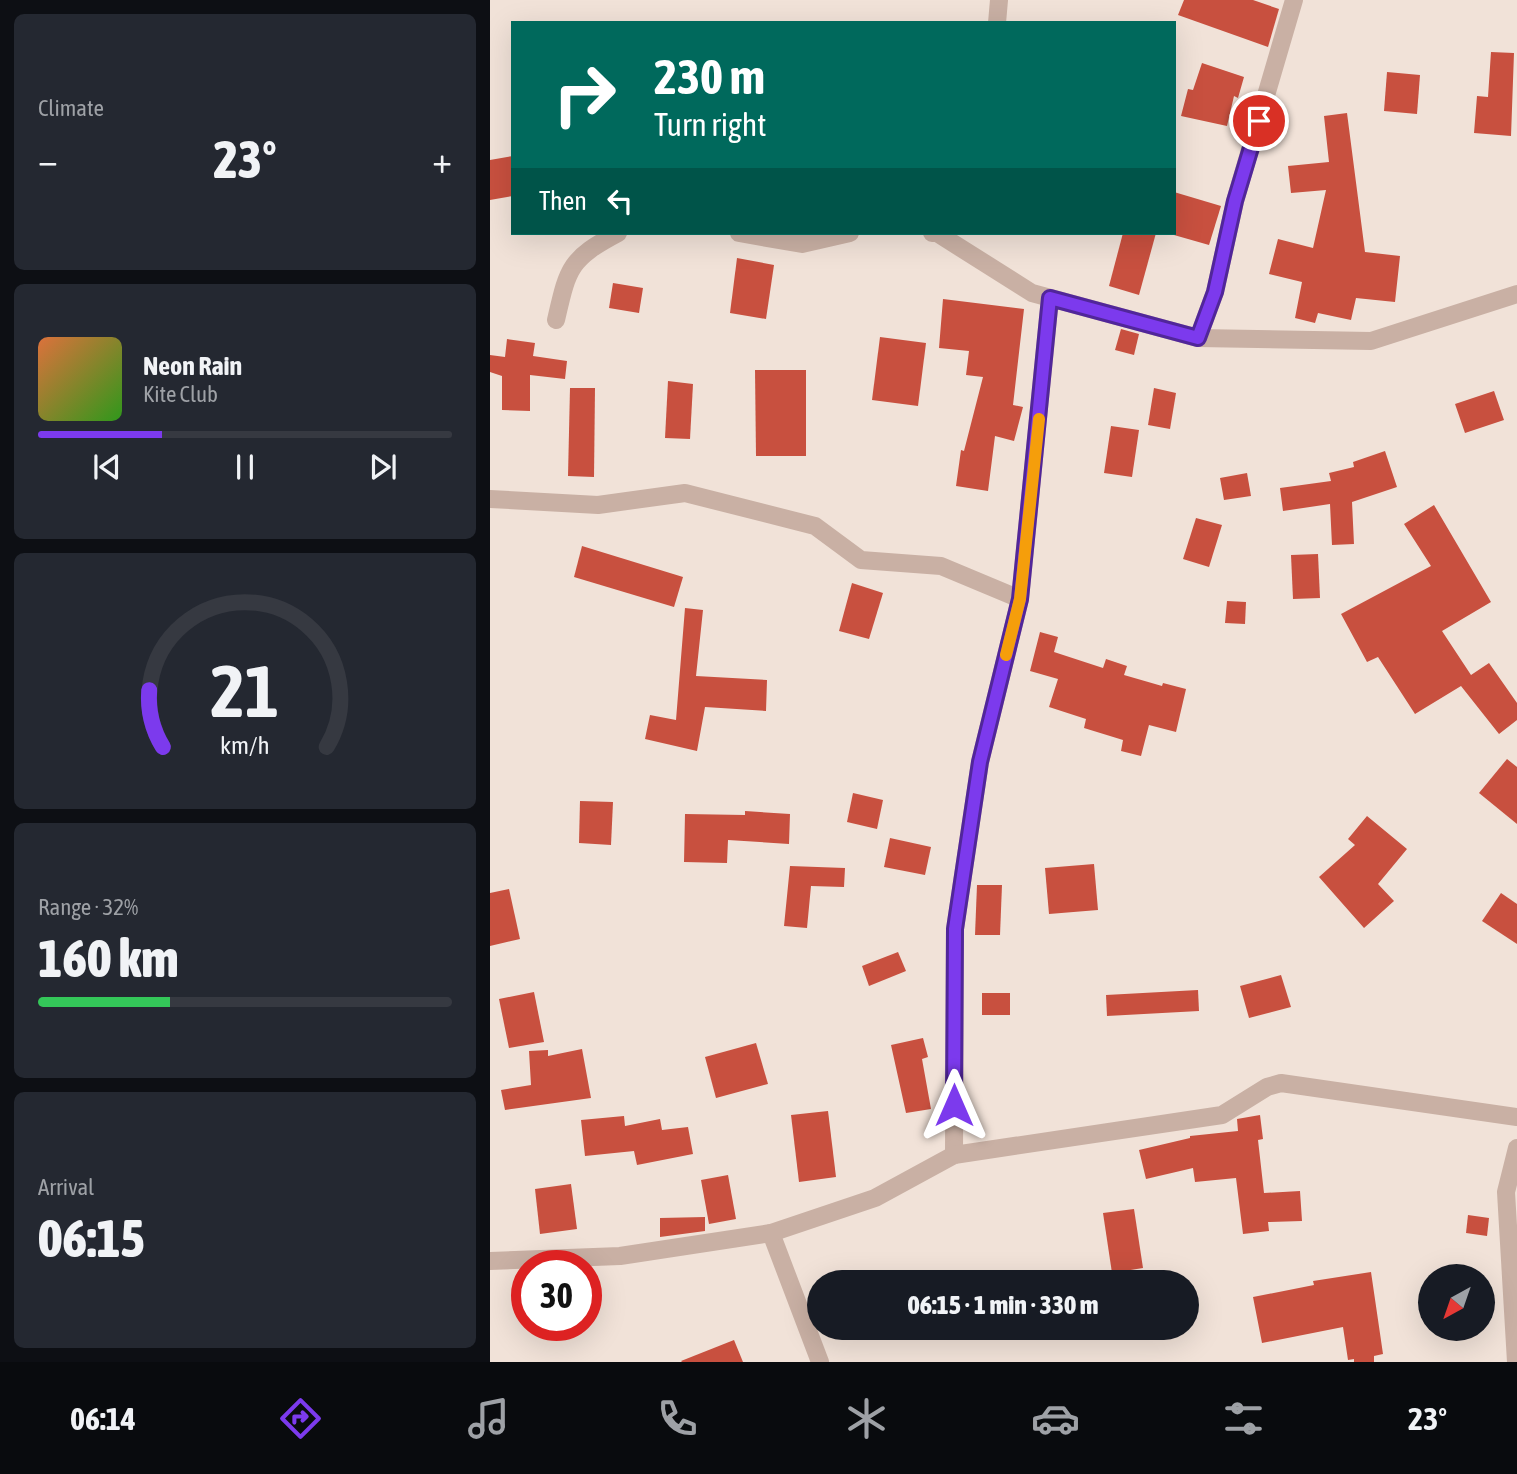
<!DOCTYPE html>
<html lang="en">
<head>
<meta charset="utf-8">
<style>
  :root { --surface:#171b24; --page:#242831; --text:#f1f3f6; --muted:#9ea1a6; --line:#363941; --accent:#7c3aed }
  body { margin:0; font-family:"Asap Condensed",sans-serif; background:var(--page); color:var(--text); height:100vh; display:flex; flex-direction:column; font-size:26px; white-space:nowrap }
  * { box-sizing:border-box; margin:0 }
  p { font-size:23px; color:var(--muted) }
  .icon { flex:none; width:38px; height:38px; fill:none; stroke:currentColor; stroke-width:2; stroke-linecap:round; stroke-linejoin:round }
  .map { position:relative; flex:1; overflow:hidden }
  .sheet { display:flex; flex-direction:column; gap:14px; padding:14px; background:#0d0f14; width:490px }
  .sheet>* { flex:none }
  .banner { position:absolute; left:21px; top:21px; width:665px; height:214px; border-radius:0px; box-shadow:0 7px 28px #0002; background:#00695c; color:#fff; overflow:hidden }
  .needle { width:46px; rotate:220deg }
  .tools { position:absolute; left:928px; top:1264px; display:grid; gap:14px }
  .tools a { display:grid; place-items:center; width:77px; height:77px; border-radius:50%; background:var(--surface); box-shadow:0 7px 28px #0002; font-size:35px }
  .speed { position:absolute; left:21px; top:1250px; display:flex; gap:14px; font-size:35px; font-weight:700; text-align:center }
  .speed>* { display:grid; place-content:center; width:91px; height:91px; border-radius:50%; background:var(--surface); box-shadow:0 7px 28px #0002; line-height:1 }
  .speed .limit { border:10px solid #d22; background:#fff; color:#111 }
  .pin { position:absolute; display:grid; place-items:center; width:60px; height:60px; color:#fff; margin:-30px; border:4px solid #fff; border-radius:50%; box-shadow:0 2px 7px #0007 }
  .me { position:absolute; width:77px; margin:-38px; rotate:0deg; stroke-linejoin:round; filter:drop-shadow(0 0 5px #0008) }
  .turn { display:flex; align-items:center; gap:24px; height:147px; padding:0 28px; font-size:32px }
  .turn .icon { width:91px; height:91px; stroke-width:2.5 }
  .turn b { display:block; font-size:49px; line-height:60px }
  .then { display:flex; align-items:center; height:66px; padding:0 28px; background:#0003; gap:14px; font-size:26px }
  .big { font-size:52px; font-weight:800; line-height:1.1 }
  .sheet .tile { flex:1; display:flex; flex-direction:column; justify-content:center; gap:10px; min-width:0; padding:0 24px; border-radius:10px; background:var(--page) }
  .sheet .dial { align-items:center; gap:0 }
  .dial svg { height:182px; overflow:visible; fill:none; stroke:var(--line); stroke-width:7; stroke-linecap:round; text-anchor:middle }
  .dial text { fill:var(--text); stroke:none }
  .song { display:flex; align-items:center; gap:21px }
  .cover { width:84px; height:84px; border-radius:10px; background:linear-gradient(135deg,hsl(20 70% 55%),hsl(110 70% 35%)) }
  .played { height:7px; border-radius:4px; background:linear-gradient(90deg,var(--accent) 30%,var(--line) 30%) }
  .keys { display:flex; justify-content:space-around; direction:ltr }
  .heat { display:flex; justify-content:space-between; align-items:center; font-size:38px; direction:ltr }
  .charge { height:10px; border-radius:5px; background:linear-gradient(90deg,#34c759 32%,var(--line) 0) }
  .trip { position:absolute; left:317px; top:1270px; width:392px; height:70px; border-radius:35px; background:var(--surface); box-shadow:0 7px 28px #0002; font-weight:800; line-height:70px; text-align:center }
  .dock { display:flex; height:112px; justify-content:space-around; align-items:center; background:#090b0e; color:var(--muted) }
  .dock .icon { width:49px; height:49px }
  .dock .current { color:var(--accent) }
  .dock b { font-size:32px; color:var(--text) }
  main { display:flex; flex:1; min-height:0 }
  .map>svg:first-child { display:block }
  .building { fill:#c8503f }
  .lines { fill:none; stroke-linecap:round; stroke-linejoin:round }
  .minor { stroke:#c9b0a4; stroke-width:18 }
  .route-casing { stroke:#51269a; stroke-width:18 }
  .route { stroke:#7c3aed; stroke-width:12 }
  .slow { stroke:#f59e0b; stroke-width:12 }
</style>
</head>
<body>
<main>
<section class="sheet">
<div class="tile"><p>Climate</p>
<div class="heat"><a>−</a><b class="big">23°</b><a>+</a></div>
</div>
<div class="tile">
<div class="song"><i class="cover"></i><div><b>Neon Rain</b><p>Kite Club</p></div></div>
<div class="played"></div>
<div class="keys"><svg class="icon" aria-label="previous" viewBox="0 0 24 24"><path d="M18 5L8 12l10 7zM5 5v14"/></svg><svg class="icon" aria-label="pause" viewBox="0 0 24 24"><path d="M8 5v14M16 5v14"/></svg><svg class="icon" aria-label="next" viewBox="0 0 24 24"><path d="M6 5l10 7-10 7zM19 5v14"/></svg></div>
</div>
<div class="tile dial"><svg viewBox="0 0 100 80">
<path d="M14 69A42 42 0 1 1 86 69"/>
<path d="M14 69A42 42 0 0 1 8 44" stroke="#7c3aed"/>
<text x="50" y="56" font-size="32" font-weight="700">21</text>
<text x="50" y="72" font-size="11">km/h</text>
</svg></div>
<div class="tile"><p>Range · 32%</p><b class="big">160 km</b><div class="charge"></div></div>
<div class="tile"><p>Arrival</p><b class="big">06:15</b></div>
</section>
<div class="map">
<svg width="1027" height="1362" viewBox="0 0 1027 1362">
  <rect width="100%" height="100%" fill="#f1e2d8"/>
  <!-- building -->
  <g class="building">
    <polygon points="694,0 763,0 789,9 778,47 688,15"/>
    <polygon points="1001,52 1024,53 1021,136 984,133 987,96 998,97"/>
    <polygon points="712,63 754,77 748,98 744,96 737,126 691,116 698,89 703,90"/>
    <polygon points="897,72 930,75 927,114 894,111"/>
    <polygon points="857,113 875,252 910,256 905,302 866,298 861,320 828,313 825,323 805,318 812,282 779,274 788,239 823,248 836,190 801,193 798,166 839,162 834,116"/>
    <polygon points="23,156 23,196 0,200 0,160"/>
    <polygon points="684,192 731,206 719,245 684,235"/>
    <polygon points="633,233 666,233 649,295 619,286"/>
    <polygon points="247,258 284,265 276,319 240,313"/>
    <polygon points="123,283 153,288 149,313 119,308"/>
    <polygon points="453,299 534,309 523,405 533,407 524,441 505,436 498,491 466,486 471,450 474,451 493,377 476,375 479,351 449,348"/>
    <polygon points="631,329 649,334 644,355 625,350"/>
    <polygon points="390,337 436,343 428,406 382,400"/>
    <polygon points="17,339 45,343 43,356 77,361 75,379 40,375 40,411 12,410 12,376 0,372 0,355 15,357"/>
    <polygon points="265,370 316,370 316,456 266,456"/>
    <polygon points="178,381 203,384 200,439 175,438"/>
    <polygon points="80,388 105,388 104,477 78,476"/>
    <polygon points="664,388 686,393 680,429 658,425"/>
    <polygon points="1004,391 1014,420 975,433 965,404"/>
    <polygon points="621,426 649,430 642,477 614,473"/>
    <polygon points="895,451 907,487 862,502 864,544 842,545 840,504 793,511 790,488 841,481 839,473 864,467 863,462"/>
    <polygon points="757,473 761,496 734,500 730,478"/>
    <polygon points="944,505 1001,602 952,631 981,675 999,663 1027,703 1027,720 1009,734 971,686 925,714 888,657 877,662 851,614 941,566 914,524"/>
    <polygon points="706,518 732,525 719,567 693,559"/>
    <polygon points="92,546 193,577 184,607 84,577"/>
    <polygon points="828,554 830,598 803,599 801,555"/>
    <polygon points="362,583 393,593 379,639 349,631"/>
    <polygon points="737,601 756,602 755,624 735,623"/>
    <polygon points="195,608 213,610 206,676 277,680 276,711 215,707 207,751 155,739 160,715 186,720"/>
    <polygon points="550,632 568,637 564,652 613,668 616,659 637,666 634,675 672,686 673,683 696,689 686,732 659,725 651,756 631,751 633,740 594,728 596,719 559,707 568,679 540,671"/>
    <polygon points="1017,759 1027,767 1027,824 989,793"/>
    <polygon points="363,793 393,800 387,829 357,822"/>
    <polygon points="90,801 123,802 121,845 89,843"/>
    <polygon points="255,811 300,814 299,844 238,840 237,863 194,862 195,814 255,815"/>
    <polygon points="877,816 917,849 888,884 904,901 874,928 829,877 865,845 858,839"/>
    <polygon points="400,838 441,847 435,875 394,867"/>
    <polygon points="604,864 608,910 559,914 555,868"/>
    <polygon points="300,866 355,868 354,887 321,886 317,928 294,926"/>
    <polygon points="487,885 512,885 510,935 485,935"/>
    <polygon points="19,889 30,939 0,946 0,893"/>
    <polygon points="1011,893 1027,904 1027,944 992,921"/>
    <polygon points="408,952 416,971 379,986 372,966"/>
    <polygon points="791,975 801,1007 759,1018 750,986"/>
    <polygon points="708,990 709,1011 617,1016 616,995"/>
    <polygon points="44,992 54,1042 19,1048 9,999"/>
    <rect x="492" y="993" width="28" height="22"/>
    <polygon points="433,1038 438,1057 432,1059 441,1109 416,1113 401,1045"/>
    <polygon points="266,1043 278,1084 226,1098 215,1057"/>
    <polygon points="92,1049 101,1098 15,1110 11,1090 41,1085 39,1051 58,1050 58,1056"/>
    <polygon points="338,1111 346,1177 309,1182 301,1115"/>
    <polygon points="770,1115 773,1139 768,1140 774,1193 810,1191 812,1221 778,1222 779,1231 753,1234 746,1178 705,1182 703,1168 656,1179 649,1150 700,1138 700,1136 748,1131 747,1119"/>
    <polygon points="134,1116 135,1126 170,1119 172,1130 198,1127 203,1154 147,1165 144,1151 95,1156 91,1120"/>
    <polygon points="238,1175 246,1219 219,1224 211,1180"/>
    <polygon points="81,1184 87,1229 50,1234 45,1189"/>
    <polygon points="644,1209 653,1268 622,1273 613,1213"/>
    <polygon points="978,1215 999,1218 997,1236 976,1233"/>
    <polygon points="215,1217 215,1231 170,1237 170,1218"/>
    <polygon points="881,1272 893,1354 884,1356 884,1362 864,1362 864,1359 858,1360 853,1327 772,1343 763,1297 824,1285 823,1281"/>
    <polygon points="244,1340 253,1362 192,1362 191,1361"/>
  </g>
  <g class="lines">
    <!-- minor -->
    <g class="minor">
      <polyline points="507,23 509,0"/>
      <polyline points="249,233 312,244 360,233"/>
      <polyline points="442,233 447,233 542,293 708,338 881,341 1027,294"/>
      <path d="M 66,320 C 78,268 79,259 128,233"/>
      <polyline points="708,338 725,292 745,201 804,0"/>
      <polyline points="0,499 108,505 195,493 325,526 371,560 451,566 530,599"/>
      <polyline points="464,1155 465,929 490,762 530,599 560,298"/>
      <polyline points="281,1233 330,1362"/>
      <polyline points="0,1261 130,1256 281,1233 385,1198 464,1155 732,1115 777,1087 791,1083 1027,1117"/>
      <polyline points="1026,1362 1016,1192 1027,1148"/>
    </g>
  </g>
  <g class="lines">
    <defs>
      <polyline id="route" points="464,1105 465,929 490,762 530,599 560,298 708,338 725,292 745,201 769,121"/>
    </defs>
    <!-- route casing -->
    <use href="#route" class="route-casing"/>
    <!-- route -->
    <use href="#route" class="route"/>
    <!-- slow -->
    <polyline class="slow" points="516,655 530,599 549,419"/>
  </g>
</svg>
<div class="tools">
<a><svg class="needle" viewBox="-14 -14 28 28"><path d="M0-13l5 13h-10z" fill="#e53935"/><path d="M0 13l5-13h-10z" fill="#9ea1a6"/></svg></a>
</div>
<div class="speed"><div class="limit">30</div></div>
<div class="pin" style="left:769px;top:121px;background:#d93025"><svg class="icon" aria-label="arrive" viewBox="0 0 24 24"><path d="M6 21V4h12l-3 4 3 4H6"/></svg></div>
<svg class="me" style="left:464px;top:1105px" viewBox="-20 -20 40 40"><path d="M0-17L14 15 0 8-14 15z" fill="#7c3aed" stroke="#fff" stroke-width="4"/></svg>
<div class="trip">06:15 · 1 min · 330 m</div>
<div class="banner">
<div class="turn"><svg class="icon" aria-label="right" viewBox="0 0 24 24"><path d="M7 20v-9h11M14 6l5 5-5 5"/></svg><div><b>230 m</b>Turn right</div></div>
<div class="then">Then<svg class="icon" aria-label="left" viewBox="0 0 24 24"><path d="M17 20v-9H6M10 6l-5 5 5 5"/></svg></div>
</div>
</div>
</main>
<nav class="dock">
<b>06:14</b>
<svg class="icon current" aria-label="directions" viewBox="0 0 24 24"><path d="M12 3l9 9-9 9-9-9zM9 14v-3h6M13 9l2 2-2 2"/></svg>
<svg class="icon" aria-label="music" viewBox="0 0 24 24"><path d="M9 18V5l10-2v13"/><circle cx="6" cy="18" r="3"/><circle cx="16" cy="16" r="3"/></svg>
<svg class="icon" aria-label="phone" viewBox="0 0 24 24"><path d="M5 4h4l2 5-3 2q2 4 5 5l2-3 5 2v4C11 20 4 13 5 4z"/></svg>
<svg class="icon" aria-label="climate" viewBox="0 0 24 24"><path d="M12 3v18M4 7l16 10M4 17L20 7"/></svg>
<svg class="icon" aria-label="car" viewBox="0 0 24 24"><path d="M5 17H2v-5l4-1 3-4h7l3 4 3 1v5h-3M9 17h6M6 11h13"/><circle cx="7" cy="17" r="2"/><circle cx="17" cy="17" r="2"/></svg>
<svg class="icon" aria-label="filters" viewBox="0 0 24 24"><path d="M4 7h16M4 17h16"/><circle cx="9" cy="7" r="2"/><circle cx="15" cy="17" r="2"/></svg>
<b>23°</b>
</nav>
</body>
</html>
